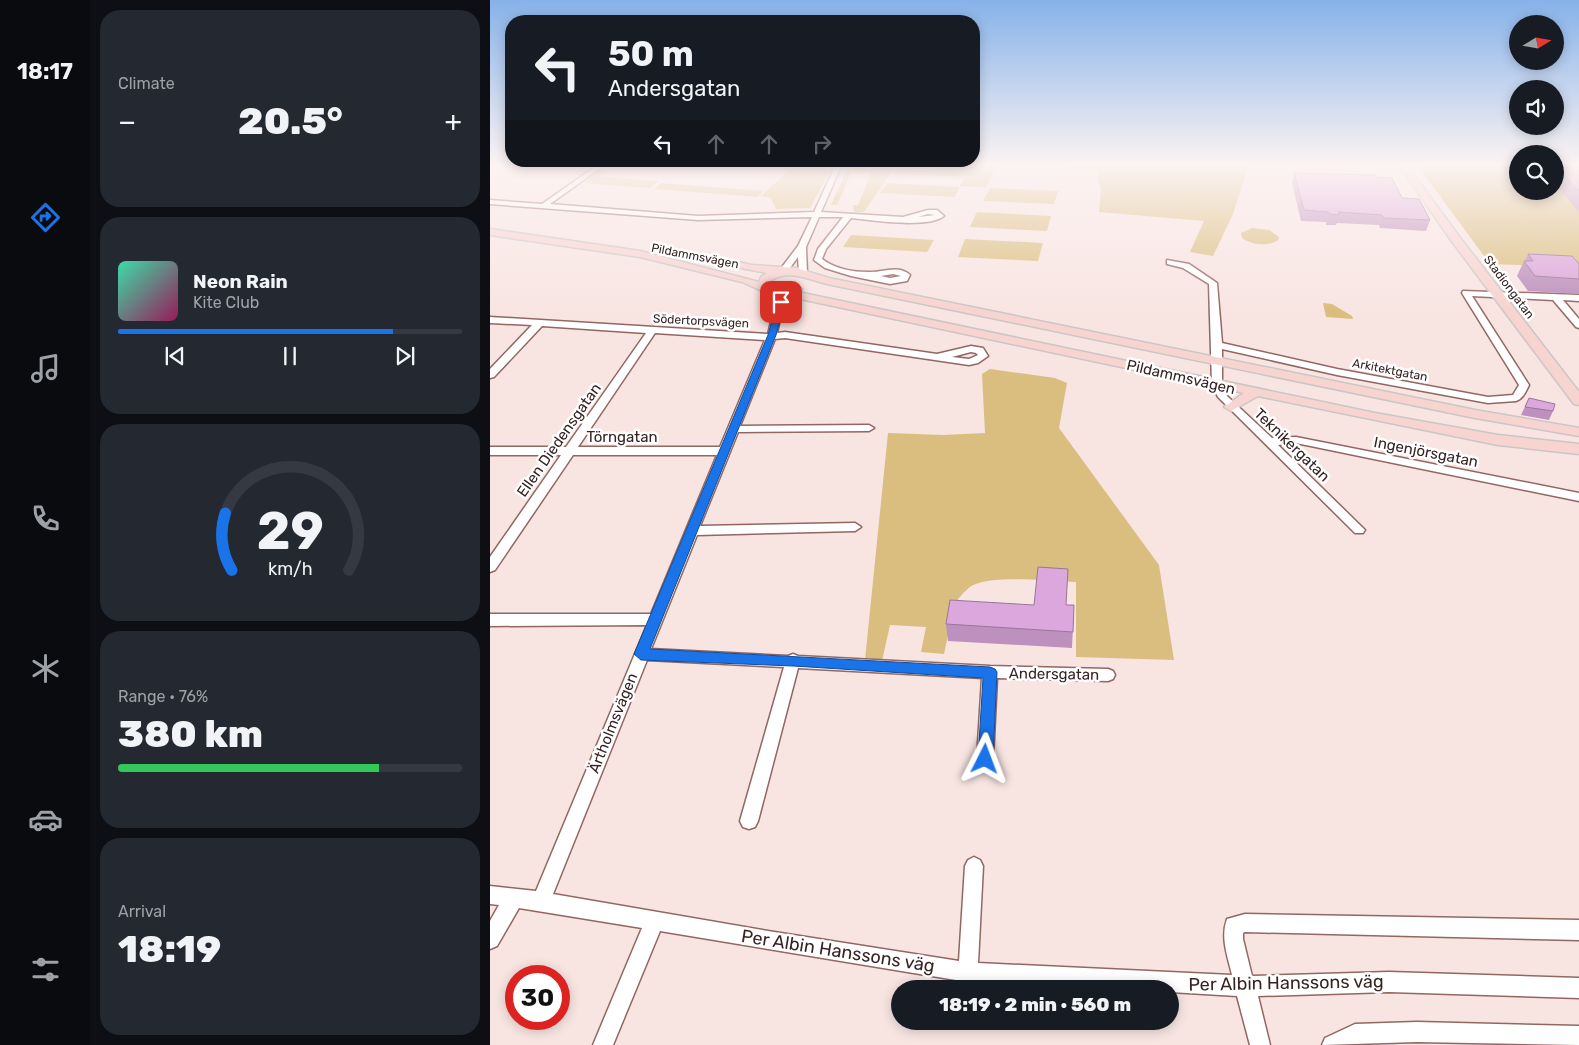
<!DOCTYPE html>
<html lang="en">
<head>
<meta charset="utf-8">
<style>
  :root { --surface:#171b24; --page:#242831; --text:#f1f3f6; --muted:#9ea1a6; --line:#363941; --accent:#1a73e8 }
  body { margin:0; font-family:Rubik,sans-serif; background:var(--page); color:var(--text); height:100vh; display:flex; flex-direction:column; font-size:19px; white-space:nowrap }
  * { box-sizing:border-box; margin:0 }
  p { font-size:16px; color:var(--muted) }
  .icon { flex:none; width:28px; height:28px; fill:none; stroke:currentColor; stroke-width:2; stroke-linecap:round; stroke-linejoin:round }
  .map { position:relative; flex:1; overflow:hidden }
  .panel { display:flex; flex-direction:column; gap:10px; padding:10px; background:#0d0f14; width:400px }
  .panel>* { flex:none }
  .banner { position:absolute; left:15px; top:15px; width:475px; height:152px; border-radius:20px; box-shadow:0 2px 12px #0003; background:#171b24; color:var(--text); overflow:hidden }
  .needle { width:32px; rotate:79deg }
  .buttons { position:absolute; left:1019px; top:15px; display:grid; gap:10px }
  .buttons a { display:grid; place-items:center; width:55px; height:55px; border-radius:50%; background:var(--surface); box-shadow:0 2px 12px #0003; font-size:25px }
  .speed { position:absolute; left:15px; top:965px; display:flex; gap:10px; font-size:25px; font-weight:700; text-align:center }
  .speed>* { display:grid; place-content:center; width:65px; height:65px; border-radius:50%; background:var(--surface); box-shadow:0 2px 12px #0003; line-height:1 }
  .speed .limit { border:8px solid #d22; background:#fff; color:#111 }
  .pin { position:absolute; display:grid; place-items:center; width:42px; height:42px; color:#fff; margin:-21px; border-radius:10px; box-shadow:0 2px 8px #0006 }
  .me { position:absolute; width:55px; margin:-28px; rotate:3deg; stroke-linejoin:round; filter:drop-shadow(0 0 4px #0008) }
  .turn { display:flex; align-items:center; gap:18px; height:105px; padding:0 20px; font-size:22px }
  .turn .icon { width:65px; height:65px; stroke-width:2.5 }
  .turn b { display:block; font-size:35px; line-height:42px }
  .lanes { display:flex; align-items:center; height:48px; padding:0 20px; background:#0003; justify-content:center; gap:25px; direction:ltr }
  .lanes .off { opacity:.35 }
  .big { font-size:38px; font-weight:800; line-height:1.1 }
  .panel .card { flex:1; display:flex; flex-direction:column; justify-content:center; gap:8px; min-width:0; padding:0 18px; border-radius:20px; background:var(--page) }
  .panel .dial { align-items:center; gap:0 }
  .dial svg { height:130px; overflow:visible; fill:none; stroke:var(--line); stroke-width:7; stroke-linecap:round; text-anchor:middle }
  .dial text { fill:var(--text); stroke:none }
  .song { display:flex; align-items:center; gap:15px }
  .cover { width:60px; height:60px; border-radius:8px; background:linear-gradient(135deg,hsl(160 70% 55%),hsl(330 70% 35%)) }
  .played { height:5px; border-radius:2px; background:linear-gradient(90deg,var(--accent) 80%,var(--line) 80%) }
  .keys { display:flex; justify-content:space-around; direction:ltr }
  .heat { display:flex; justify-content:space-between; align-items:center; font-size:28px; direction:ltr }
  .charge { height:8px; border-radius:4px; background:linear-gradient(90deg,#34c759 76%,var(--line) 0) }
  .trip { position:absolute; left:401px; top:980px; width:288px; height:50px; border-radius:25px; background:var(--surface); box-shadow:0 2px 12px #0003; font-weight:800; line-height:50px; text-align:center }
  main { display:flex; flex:1; min-height:0 }
  .menu { display:flex; flex-direction:column; width:90px; justify-content:space-around; align-items:center; background:#090b0e; color:var(--muted) }
  .menu .icon { width:35px; height:35px }
  .menu .selected { color:var(--accent) }
  .menu b { font-size:22px; color:var(--text) }
  .map>svg:first-child { display:block }
  .green { fill:#dabe7f }
  .lines { fill:none; stroke-linecap:round; stroke-linejoin:round }
  .minor-casing { stroke:#916762; stroke-width:3 }
  .major-casing { stroke:#cbc6c6; stroke-width:3 }
  .minor { fill:#fff; fill-rule:evenodd }
  .major { fill:#f7d4d0; fill-rule:evenodd }
  .wall { fill:#bd90bd }
  .building { fill:#dca7dc; stroke:#9a759a }
  .route { fill:#1a73e8; stroke:#114b97 }
  .labels { text-anchor:middle; stroke-width:5; stroke-linejoin:round; paint-order:stroke }
  .far-street-label { font-size:12px; fill:#362422; stroke:#fff }
  .street-label { font-size:15px; fill:#362422; stroke:#fff }
  .near-street-label { font-size:18px; fill:#362422; stroke:#fff }
</style>
</head>
<body>
<main>
<nav class="menu">
<b>18:17</b>
<svg class="icon selected" aria-label="directions" viewBox="0 0 24 24"><path d="M12 3l9 9-9 9-9-9zM9 14v-3h6M13 9l2 2-2 2"/></svg>
<svg class="icon" aria-label="music" viewBox="0 0 24 24"><path d="M9 18V5l10-2v13"/><circle cx="6" cy="18" r="3"/><circle cx="16" cy="16" r="3"/></svg>
<svg class="icon" aria-label="phone" viewBox="0 0 24 24"><path d="M5 4h4l2 5-3 2q2 4 5 5l2-3 5 2v4C11 20 4 13 5 4z"/></svg>
<svg class="icon" aria-label="climate" viewBox="0 0 24 24"><path d="M12 3v18M4 7l16 10M4 17L20 7"/></svg>
<svg class="icon" aria-label="car" viewBox="0 0 24 24"><path d="M5 17H2v-5l4-1 3-4h7l3 4 3 1v5h-3M9 17h6M6 11h13"/><circle cx="7" cy="17" r="2"/><circle cx="17" cy="17" r="2"/></svg>
<svg class="icon" aria-label="filters" viewBox="0 0 24 24"><path d="M4 7h16M4 17h16"/><circle cx="9" cy="7" r="2"/><circle cx="15" cy="17" r="2"/></svg>
</nav>
<section class="panel">
<div class="card"><p>Climate</p>
<div class="heat"><a>−</a><b class="big">20.5°</b><a>+</a></div>
</div>
<div class="card">
<div class="song"><i class="cover"></i><div><b>Neon Rain</b><p>Kite Club</p></div></div>
<div class="played"></div>
<div class="keys"><svg class="icon" aria-label="previous" viewBox="0 0 24 24"><path d="M18 5L8 12l10 7zM5 5v14"/></svg><svg class="icon" aria-label="pause" viewBox="0 0 24 24"><path d="M8 5v14M16 5v14"/></svg><svg class="icon" aria-label="next" viewBox="0 0 24 24"><path d="M6 5l10 7-10 7zM19 5v14"/></svg></div>
</div>
<div class="card dial"><svg viewBox="0 0 100 80">
<path d="M14 69A42 42 0 1 1 86 69"/>
<path d="M14 69A42 42 0 0 1 10 34" stroke="#1a73e8"/>
<text x="50" y="56" font-size="32" font-weight="700">29</text>
<text x="50" y="72" font-size="11">km/h</text>
</svg></div>
<div class="card"><p>Range · 76%</p><b class="big">380 km</b><div class="charge"></div></div>
<div class="card"><p>Arrival</p><b class="big">18:19</b></div>
</section>
<div class="map">
<svg width="1089" height="1045" viewBox="0 0 1089 1045">
  <rect width="100%" height="100%" fill="#f8e5e2"/>
  <!-- green -->
  <g class="green">
    <polygon points="306,164 344,164 320,208 286,209 281,198 271,196"/>
    <polygon points="359,164 407,164 374,212 364,212 363,205 368,205 381,173 361,173 347,205 341,205"/>
    <polygon points="410,164 507,164 496,187 470,186 475,177 403,174"/>
    <polygon points="527,164 759,164 743,214 723,256 700,252 714,221 609,212 611,189 607,179 609,169"/>
    <polygon points="937,164 1027,164 1028,191 1065,191 1065,164 1089,164 1089,267 1000,264 930,169"/>
    <polygon points="112,170 117,170 108,177 169,181 160,188 93,183"/>
    <polygon points="171,183 273,191 268,197 164,189"/>
    <polygon points="397,183 470,187 465,197 390,193"/>
    <polygon points="500,188 568,191 564,204 493,201"/>
    <polygon points="487,212 561,216 557,231 480,227"/>
    <path d="M 762,228 L 779,230 L 789,237 L 788,240 C 778,247 762,245 752,238 L 751,233 Z"/>
    <polygon points="361,235 444,240 437,252 353,247"/>
    <polygon points="475,239 553,243 548,261 468,257"/>
    <polygon points="833,303 842,304 862,316 863,319 836,317"/>
    <path d="M 500,369 L 565,378 L 577,383 L 569,428 L 669,565 L 684,660 L 586,657 L 586,582 C 562,581 510,576 489,583 C 480,585 474,592 468,599 L 468,607 L 462,616 L 454,654 L 431,652 L 436,627 L 400,625 L 392,661 L 375,660 L 398,433 L 453,435 L 495,433 L 492,374 Z"/>
  </g>
  <g class="lines">
    <defs>
      <g id="minor">
        <path d="M 109,164 L 116,164 L 60,204 L 208,216 L 324,212 L 346,164 L 352,164 L 331,212 L 413,217 L 438,210 L 447,210 L 454,216 C 437,229 382,220 361,218 L 336,249 L 332,259 C 345,269 363,272 378,272 C 392,273 408,264 420,275 L 417,281 L 400,284 L 361,276 L 335,268 L 324,260 L 328,249 L 353,217 L 329,217 L 316,247 L 317,273 L 313,276 L 309,273 L 308,257 L 296,273 L 289,271 L 308,246 L 322,217 L 208,220 L 0,204 L 0,200 L 52,204 ZM 438,214 L 445,215 L 428,217 ZM 403,274 L 411,276 L 400,278 L 391,276 Z"/>
        <path d="M 677,260 L 699,264 L 727,283 L 732,343 L 847,369 L 998,397 L 1023,395 L 1029,385 L 972,293 L 973,291 L 1089,295 L 1089,301 L 1073,300 L 1089,319 L 1089,328 L 1086,327 L 1063,300 L 982,296 L 1039,385 C 1036,391 1033,399 1026,401 L 998,403 L 847,375 L 732,349 L 732,385 L 737,396 L 782,438 L 806,437 L 1089,493 L 1089,501 L 806,443 L 788,445 L 875,530 L 873,533 L 865,533 L 728,397 L 722,385 L 719,284 L 693,268 L 677,264 Z"/>
        <path d="M 292,290 L 296,293 L 287,333 L 295,332 L 447,354 L 481,346 L 493,348 L 498,356 L 488,363 L 479,365 L 295,338 L 285,339 L 250,426 L 379,425 L 384,428 L 379,431 L 248,432 L 210,526 L 365,523 L 371,527 L 365,531 L 207,535 L 161,649 L 298,656 L 303,654 L 308,656 L 500,666 L 618,669 L 623,671 L 625,675 L 623,679 L 618,681 L 507,678 L 503,759 L 501,764 L 495,766 L 489,764 L 487,759 L 492,678 L 308,668 L 268,821 L 265,827 L 259,829 L 253,827 L 250,821 L 294,667 L 157,660 L 63,894 L 278,931 L 469,961 L 475,866 L 478,860 L 484,857 L 490,860 L 493,866 L 488,963 L 742,975 C 738,957 730,938 737,919 L 755,914 L 1089,920 L 1089,940 L 755,932 L 753,933 L 753,939 L 762,976 L 899,972 L 1089,978 L 1089,998 L 899,992 L 768,996 L 780,1045 L 760,1045 L 747,996 L 680,992 L 680,989 L 612,989 L 478,982 L 170,931 L 123,1045 L 103,1045 L 152,928 L 29,908 L 7,946 L 0,949 L 0,921 L 9,905 L 0,904 L 0,886 L 46,891 L 157,625 L 0,626 L 0,614 L 161,614 L 227,455 L 83,455 L 5,570 L 0,572 L 0,557 L 71,455 L 0,455 L 0,447 L 76,447 L 156,333 L 52,326 L 4,377 L 0,378 L 0,369 L 42,325 L 0,323 L 0,317 L 278,334 L 288,293 ZM 165,333 L 275,340 L 230,447 L 88,447 ZM 481,352 L 486,353 L 488,355 L 479,359 L 462,357 Z"/>
        <polygon points="927,1022 1089,1026 1089,1045 927,1042 832,1045 835,1038 865,1024"/>
      </g>
      <g id="major">
        <polygon points="908,164 916,164 968,235 1089,392 1089,405 1084,404 960,239"/>
        <path d="M 0,229 L 150,251 L 269,282 L 271,277 L 277,273 L 180,254 L 175,251 L 180,248 L 262,265 L 306,268 L 339,278 L 985,410 L 1089,428 L 1089,436 L 985,418 L 337,284 C 317,279 300,269 280,281 L 279,286 L 294,290 L 306,286 L 312,289 L 308,292 L 885,413 L 1008,435 L 1089,444 L 1089,454 L 1008,445 L 768,396 L 741,411 L 734,407 L 754,393 L 296,296 L 281,295 L 252,282 L 150,257 L 0,235 Z"/>
      </g>
    </defs>
    <!-- minor casing -->
    <use href="#minor" class="minor-casing"/>
    <!-- major casing -->
    <use href="#major" class="major-casing"/>
    <!-- minor -->
    <use href="#minor" class="minor"/>
    <!-- major -->
    <use href="#major" class="major"/>
  </g>
  <!-- wall -->
  <g class="wall">
    <polygon points="1065,164 1089,164 1089,212 1065,184"/>
    <polygon points="804,173 886,177 940,220 936,231 890,228 889,225 847,223 846,225 836,225 836,222 811,221 802,183"/>
    <polygon points="1038,254 1089,264 1089,294 1038,291 1027,276 1034,261 1035,261"/>
    <polygon points="1039,398 1063,411 1059,420 1031,415"/>
    <polygon points="544,605 584,605 582,648 458,641 456,624"/>
  </g>
  <!-- building -->
  <g class="building">
    <polygon points="1065,164 1089,164 1089,191 1065,165"/>
    <polygon points="804,173 885,175 886,177 902,178 912,198 929,199 940,220 894,218 892,215 848,212 849,215 839,214 838,212 814,210"/>
    <polygon points="1038,254 1082,256 1089,264 1089,279 1045,276 1034,261 1043,261"/>
    <polygon points="1039,398 1065,404 1063,411 1035,407"/>
    <polygon points="548,567 578,569 576,605 584,605 583,632 456,624 460,600 544,605"/>
  </g>
  <!-- sky -->
  <linearGradient id="sky" x2="0" y2="1"><stop stop-color="#86b2ea"/><stop offset="0.53" stop-color="#fcf3f2"/><stop offset="1" stop-color="#fcf3f2" stop-opacity="0"/></linearGradient>
  <rect width="1089" height="310" fill="url(#sky)"/>
  <!-- route -->
  <polygon class="route" points="291,300 295,302 286,335 160,649 500,667 505,669 507,672 503,759 501,763 495,765 490,763 488,759 493,678 303,666 151,660 144,654 278,335 287,302"/>
  <g class="labels">
    <!-- far-street labels -->
    <g class="far-street-label">
      <text transform="translate(205 256) rotate(11)" y="4">Pildammsvägen</text>
      <text transform="translate(1019 287) rotate(53)" y="4">Stadiongatan</text>
      <text transform="translate(211 321) rotate(3)" y="4">Södertorpsvägen</text>
      <text transform="translate(900 370) rotate(11)" y="4">Arkitektgatan</text>
    </g>
    <!-- street labels -->
    <g class="street-label">
      <text transform="translate(691 377) rotate(13)" y="5">Pildammsvägen</text>
      <text x="132" y="442">Törngatan</text>
      <text transform="translate(69 440) rotate(-55)" y="5">Ellen Diedensgatan</text>
      <text transform="translate(802 445) rotate(44)" y="5">Teknikergatan</text>
      <text transform="translate(936 452) rotate(11)" y="5">Ingenjörsgatan</text>
      <text transform="translate(564 674) rotate(1)" y="5">Andersgatan</text>
      <text transform="translate(123 723) rotate(-68)" y="5">Ärtholmsvägen</text>
    </g>
    <!-- near-street labels -->
    <g class="near-street-label">
      <text transform="translate(348 951) rotate(9)" y="6">Per Albin Hanssons väg</text>
      <text transform="translate(796 983) rotate(-1)" y="6">Per Albin Hanssons väg</text>
    </g>
  </g>
</svg>
<div class="buttons">
<a><svg class="needle" viewBox="-14 -14 28 28"><path d="M0-13l5 13h-10z" fill="#e53935"/><path d="M0 13l5-13h-10z" fill="#9ea1a6"/></svg></a>
<a><svg class="icon" aria-label="sound" viewBox="0 0 24 24"><path d="M4 9h4l5-4v14l-5-4H4zM17 9q2 3 0 6"/></svg></a>
<a><svg class="icon" aria-label="search" viewBox="0 0 24 24"><circle cx="10" cy="10" r="6"/><path d="M15 15l6 6"/></svg></a>
</div>
<div class="speed"><div class="limit">30</div></div>
<div class="pin" style="left:291px;top:302px;background:#d93025"><svg class="icon" aria-label="arrive" viewBox="0 0 24 24"><path d="M6 21V4h12l-3 4 3 4H6"/></svg></div>
<svg class="me" style="left:495px;top:759px" viewBox="-20 -20 40 40"><path d="M0-17L14 15 0 8-14 15z" fill="#1a73e8" stroke="#fff" stroke-width="4"/></svg>
<div class="trip">18:19 · 2 min · 560 m</div>
<div class="banner">
<div class="turn"><svg class="icon" aria-label="left" viewBox="0 0 24 24"><path d="M17 20v-9H6M10 6l-5 5 5 5"/></svg><div><b>50 m</b>Andersgatan</div></div>
<div class="lanes"><svg class="icon" aria-label="left" viewBox="0 0 24 24"><path d="M17 20v-9H6M10 6l-5 5 5 5"/></svg><svg class="icon off" aria-label="ahead" viewBox="0 0 24 24"><path d="M12 20V5M6 11l6-6 6 6"/></svg><svg class="icon off" aria-label="ahead" viewBox="0 0 24 24"><path d="M12 20V5M6 11l6-6 6 6"/></svg><svg class="icon off" aria-label="right" viewBox="0 0 24 24"><path d="M7 20v-9h11M14 6l5 5-5 5"/></svg></div>
</div>
</div>
</main>
</body>
</html>
